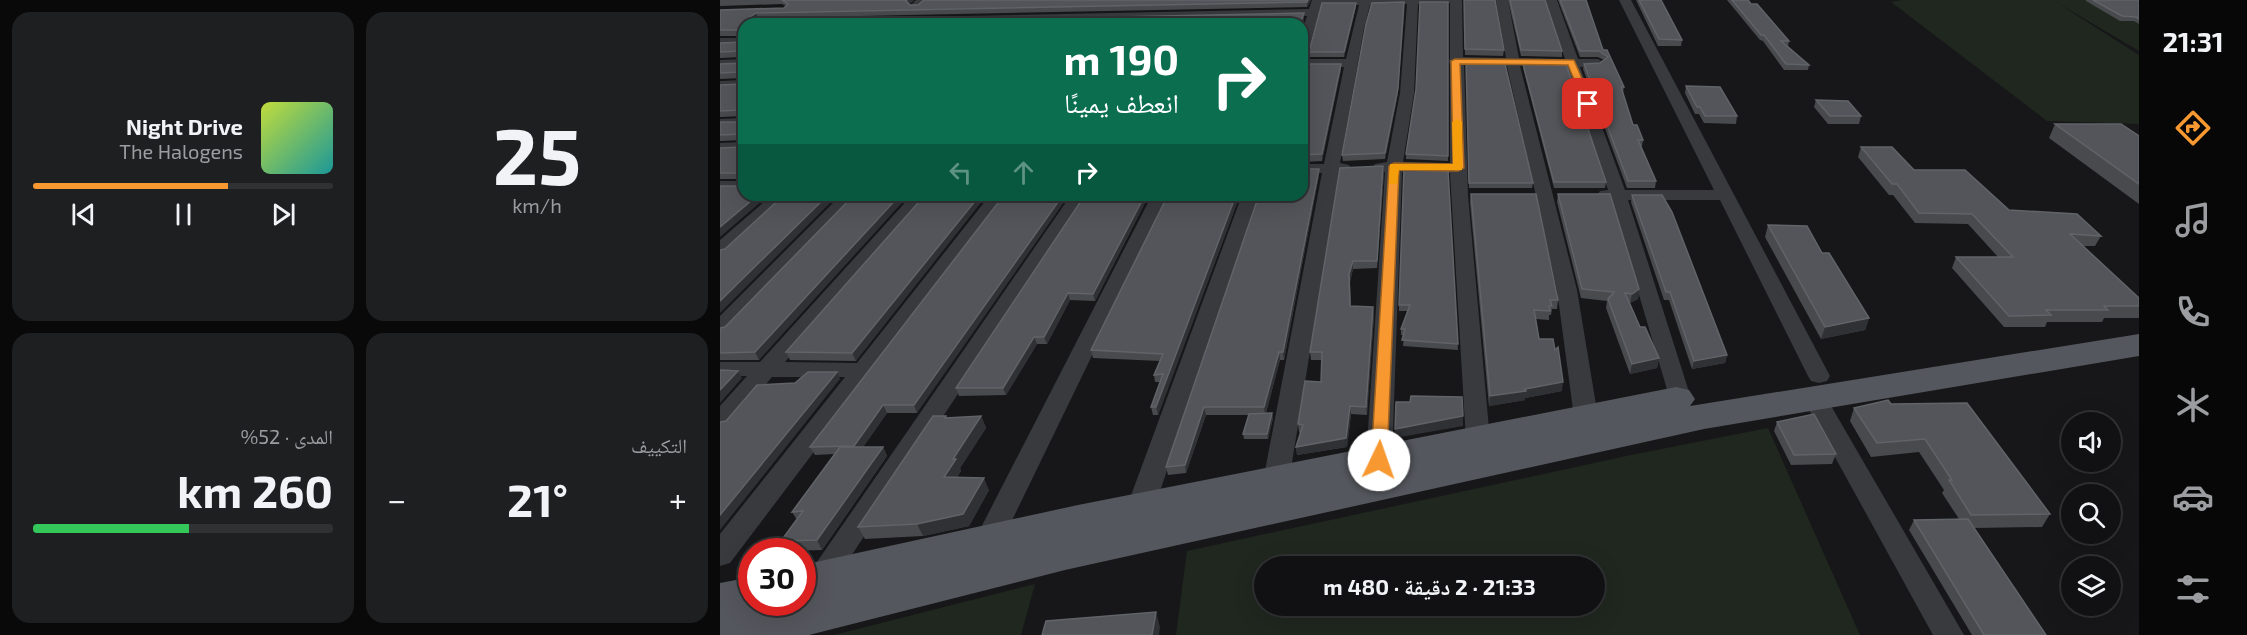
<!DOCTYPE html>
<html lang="ar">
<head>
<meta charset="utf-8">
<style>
  :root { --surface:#111113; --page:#1e1f21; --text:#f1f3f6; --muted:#9c9da0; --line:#303133; --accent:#f79831 }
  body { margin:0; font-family:"Exo 2","Noto Naskh Arabic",sans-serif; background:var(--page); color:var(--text); direction:rtl; height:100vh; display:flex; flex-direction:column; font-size:22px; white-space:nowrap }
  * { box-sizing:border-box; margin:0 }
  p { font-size:20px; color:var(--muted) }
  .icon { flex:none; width:33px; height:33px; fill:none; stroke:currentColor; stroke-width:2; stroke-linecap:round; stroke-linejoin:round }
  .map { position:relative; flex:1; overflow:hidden; direction:ltr }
  .side { display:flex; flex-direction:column; gap:12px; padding:12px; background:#09090a; width:720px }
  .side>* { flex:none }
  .top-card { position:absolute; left:18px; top:18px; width:570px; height:183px; border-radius:18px; box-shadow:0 6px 24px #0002,0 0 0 2px var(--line); direction:rtl; background:#0b6e4f; color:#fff; overflow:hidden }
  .tools { position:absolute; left:1341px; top:412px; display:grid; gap:12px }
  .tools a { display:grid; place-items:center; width:60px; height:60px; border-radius:50%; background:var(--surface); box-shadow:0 6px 24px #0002,0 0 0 2px var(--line); font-size:30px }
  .speed { position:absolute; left:18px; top:538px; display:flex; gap:12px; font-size:30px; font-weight:700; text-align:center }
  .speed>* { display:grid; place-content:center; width:78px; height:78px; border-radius:50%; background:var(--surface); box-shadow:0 6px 24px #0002,0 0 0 2px var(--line); line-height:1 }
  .speed .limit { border:9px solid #d22; background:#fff; color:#111 }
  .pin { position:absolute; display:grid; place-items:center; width:51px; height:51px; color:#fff; margin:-26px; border-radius:12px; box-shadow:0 3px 9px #0006 }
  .me { position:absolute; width:66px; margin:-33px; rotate:3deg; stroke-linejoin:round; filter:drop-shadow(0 0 4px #0008) }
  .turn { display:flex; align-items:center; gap:21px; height:126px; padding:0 30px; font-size:27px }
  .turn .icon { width:78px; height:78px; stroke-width:2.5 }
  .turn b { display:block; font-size:42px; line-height:51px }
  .lanes { display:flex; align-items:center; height:57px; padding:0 30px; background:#0003; justify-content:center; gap:30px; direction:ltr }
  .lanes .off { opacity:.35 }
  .big { font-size:45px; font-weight:700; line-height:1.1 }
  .side .widget { flex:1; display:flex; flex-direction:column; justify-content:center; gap:9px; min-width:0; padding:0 21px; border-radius:18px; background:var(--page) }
  .side .dial { align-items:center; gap:0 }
  .dial b { font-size:78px; line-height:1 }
  .song { display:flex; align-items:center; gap:18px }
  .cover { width:72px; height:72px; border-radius:9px; background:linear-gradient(135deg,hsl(70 70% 55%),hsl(180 70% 35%)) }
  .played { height:6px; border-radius:3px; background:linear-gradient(90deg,var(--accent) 65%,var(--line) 65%) }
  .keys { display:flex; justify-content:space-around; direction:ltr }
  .heat { display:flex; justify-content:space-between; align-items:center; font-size:33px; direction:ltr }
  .charge { height:9px; border-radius:4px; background:linear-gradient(90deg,#34c759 52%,var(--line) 0) }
  .side .tiles { flex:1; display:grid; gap:12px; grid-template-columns:repeat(2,1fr) }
  .trip { position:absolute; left:534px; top:556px; width:351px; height:60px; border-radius:30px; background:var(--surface); box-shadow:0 6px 24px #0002,0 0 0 2px var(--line); font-weight:700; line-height:60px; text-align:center; direction:rtl }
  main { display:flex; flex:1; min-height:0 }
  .menu { display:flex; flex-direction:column; width:108px; justify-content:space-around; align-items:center; background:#070708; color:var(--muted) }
  .menu .icon { width:42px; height:42px }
  .menu .current { color:var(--accent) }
  .menu b { font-size:27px; color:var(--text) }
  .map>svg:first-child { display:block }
  .green { fill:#1f271f; fill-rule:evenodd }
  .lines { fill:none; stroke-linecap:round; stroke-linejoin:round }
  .street { fill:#383a3e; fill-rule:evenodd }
  .primary { fill:#54575d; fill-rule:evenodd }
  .wall { fill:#484a4e }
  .shaded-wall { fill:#303134 }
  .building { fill:#53555a; stroke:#606368; stroke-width:1.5 }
  .route { fill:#f79831; stroke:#a16320; stroke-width:1.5 }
  .slow { fill:#f59e0b }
</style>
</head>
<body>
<main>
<nav class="menu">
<b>21:31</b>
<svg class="icon current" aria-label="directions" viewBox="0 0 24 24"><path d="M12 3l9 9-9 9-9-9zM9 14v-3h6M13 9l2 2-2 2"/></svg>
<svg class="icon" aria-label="music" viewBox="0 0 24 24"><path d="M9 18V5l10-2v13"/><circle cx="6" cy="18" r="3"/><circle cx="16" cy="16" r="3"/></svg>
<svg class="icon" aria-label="phone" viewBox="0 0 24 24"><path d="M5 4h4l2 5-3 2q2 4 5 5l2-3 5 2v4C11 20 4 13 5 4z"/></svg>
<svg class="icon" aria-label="climate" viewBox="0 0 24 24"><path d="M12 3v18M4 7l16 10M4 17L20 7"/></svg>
<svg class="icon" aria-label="car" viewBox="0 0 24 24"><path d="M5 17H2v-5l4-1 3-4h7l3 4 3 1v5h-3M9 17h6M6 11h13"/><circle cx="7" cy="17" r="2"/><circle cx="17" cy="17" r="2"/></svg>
<svg class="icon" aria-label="filters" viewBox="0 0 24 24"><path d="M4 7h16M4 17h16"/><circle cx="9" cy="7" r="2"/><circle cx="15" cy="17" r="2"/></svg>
</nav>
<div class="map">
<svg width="1419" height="635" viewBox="0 0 1419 635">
  <rect width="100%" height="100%" fill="#171719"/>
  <!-- green -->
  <g class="green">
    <polygon points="1182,0 1419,0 1419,51 1336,2 1419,55 1419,124 1327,121 1171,2"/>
    <path d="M 1048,428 L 1140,635 L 456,635 L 467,551 L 911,455 ZM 544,567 L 874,567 L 874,606 L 544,606 Z"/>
    <polygon points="315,584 301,635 114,635"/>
  </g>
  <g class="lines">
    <!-- street -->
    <g class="street">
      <polygon points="196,0 209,0 200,8 192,8 190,6"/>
      <path d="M 592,0 L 742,0 L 743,57 L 786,58 L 776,0 L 788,0 L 799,58 L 845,59 L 825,0 L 837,0 L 858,59 L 878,59 L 885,63 L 878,67 L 860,67 L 905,190 L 994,190 L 899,0 L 911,0 L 1110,376 L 1107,381 L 1099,383 L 1091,381 L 1088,376 L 1000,200 L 908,200 L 971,398 L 967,403 L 959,406 L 951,403 L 891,200 L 880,199 L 877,195 L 880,191 L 888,190 L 847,66 L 800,66 L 857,290 L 878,417 L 875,423 L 866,425 L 857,423 L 854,417 L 837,290 L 787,66 L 744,65 L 748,195 L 770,440 L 767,446 L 758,449 L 749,446 L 746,440 L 730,173 L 682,172 L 672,460 L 668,466 L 659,469 L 650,466 L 646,460 L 665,172 L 655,170 L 653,167 L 655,164 L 667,162 L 680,93 L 687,4 L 650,5 L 644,28 L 620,163 L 629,165 L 631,168 L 629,171 L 619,173 L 569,481 L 565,488 L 556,491 L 547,488 L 543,481 L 602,173 L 582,174 L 582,164 L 604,164 L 624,67 L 582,67 L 582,59 L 626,59 L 639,5 L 601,5 L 588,52 L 582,56 L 582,32 L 587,16 L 140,24 L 138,22 L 144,18 L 589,9 ZM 730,3 L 730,58 L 729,61 L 730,64 L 730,163 L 683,162 L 694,93 L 698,4 Z"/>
      <rect x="0" y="38" width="24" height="8"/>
      <polygon points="24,59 24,67 0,68 0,60"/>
      <polygon points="24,80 24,88 0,89 0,81"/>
      <polygon points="24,118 24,126 0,127 0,119"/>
      <polygon points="24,142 24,152 0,153 0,143"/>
      <rect x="0" y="181" width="24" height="10"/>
      <polygon points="52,195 71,195 7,254 0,256 0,240"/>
      <polygon points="121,195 140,195 8,333 0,334 0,316"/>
      <polygon points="192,195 210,195 65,362 137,363 270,195 288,195 10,563 0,566 0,534 125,377 52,377 9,427 0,429 0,406 27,376 0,376 0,362 40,362"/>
      <polygon points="351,195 369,195 110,588 100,592 90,588 85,580 90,572"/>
      <polygon points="432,195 450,195 281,543 277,551 267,554 257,551 253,543"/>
      <polygon points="522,195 540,195 434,509 430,516 420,519 410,516 406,509"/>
      <polygon points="1095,391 1103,394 1107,399 1244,635 1213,635 1083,399 1087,394"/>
    </g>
    <!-- primary -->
    <polygon class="primary" points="1419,334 1419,356 984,429 345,570 89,635 0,635 0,583 32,577 32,603 82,603 82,565 358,505 956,387 969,390 975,399 970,406"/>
  </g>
  <!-- wall -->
  <g class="wall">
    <polygon points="0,0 194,0 189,4 190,5 591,0 587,7 38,18 34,20 199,21 584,13 584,18 582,25 24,24 22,186 22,179 0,179 0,148 23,147 23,140 0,141 0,122 21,122 23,116 0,117 0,85 23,84 23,78 0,79 0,64 23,63 24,57 0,58 0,43 23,42 24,36 0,36 0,10 64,8 66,6 62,4 0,6"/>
    <polygon points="744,0 784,50 783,56 745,55"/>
    <polygon points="788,0 825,0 842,51 842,57 801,56"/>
    <polygon points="838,0 866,0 883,50 887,50 904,87 903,93 913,125 923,140 922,146 921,146 936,181 935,188 907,188 863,69 864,64 880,63 884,60 878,57 860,57"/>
    <polygon points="916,0 941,0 962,40 961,46 938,46"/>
    <polygon points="1007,0 1028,0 1031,4 1069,41 1068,46 1089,65 1088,70 1064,70 1043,41 1040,40"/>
    <polygon points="1366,0 1419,0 1419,24 1414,21 1400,21 1366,1"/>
    <polygon points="636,3 636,7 624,57 585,57 585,52"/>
    <polygon points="582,64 621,69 602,161 582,162"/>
    <polygon points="746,64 813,183 812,188 749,188"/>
    <polygon points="803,64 886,182 885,188 834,188 803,68"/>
    <polygon points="966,86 1017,116 1016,124 984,123 979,114 975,114 965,93"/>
    <polygon points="678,93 665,159 623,161 622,155"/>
    <polygon points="1096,100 1141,116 1139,124 1108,124 1094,107"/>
    <polygon points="1335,124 1419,136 1419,204 1329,138"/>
    <polygon points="1141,147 1289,210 1381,236 1375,246 1363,246 1419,298 1419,318 1384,318 1382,322 1327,322 1325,327 1284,327 1232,268 1236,257 1278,257 1248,224 1195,223 1173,195 1169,195 1138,157"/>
    <polygon points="686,154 728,156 728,161 686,159"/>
    <polygon points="728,170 738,350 683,346 684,335 681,335 681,329 688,311 679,311 679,305"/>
    <polygon points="664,173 657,268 633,269 630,282 631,306 654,315 647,415 631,414 627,447 577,455 576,447 580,433 579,432 578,424 601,382 602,360 591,360 590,352"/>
    <polygon points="599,175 564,360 560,360 546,413 552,413 553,418 548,439 524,439 523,434 529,415 486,415 466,473 448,475 446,467"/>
    <polygon points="751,194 838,300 837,309 832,309 831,315 829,315 829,320 816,319 819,339 835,350 842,391 805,398 805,400 769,406 750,202"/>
    <polygon points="838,194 919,289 918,299 910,303 920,327 939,358 937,368 910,374 886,308 887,301 861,298 837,202"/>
    <polygon points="134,195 39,360 0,360 0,328 5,327"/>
    <polygon points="205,195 136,361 70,360 66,352"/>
    <polygon points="284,195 197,413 167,413 143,447 163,447 167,456 102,550 67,551 61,541 77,520 72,512 114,454 95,455 90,447"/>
    <polygon points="365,195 429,195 375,301 350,300 327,344 317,344 286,395 239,396 236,388"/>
    <polygon points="448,195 520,195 438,415 433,415 431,407 440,382 435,382 434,375 440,361 373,358 371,350"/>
    <polygon points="912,195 1007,355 1005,363 972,369 949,300 944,300 911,202"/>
    <polygon points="1048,225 1102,253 1149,318 1145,330 1101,339 1045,237"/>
    <polygon points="1171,404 1330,514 1322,527 1254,528 1326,635 1252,635 1189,530 1194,520 1239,519 1222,493 1224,490 1199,452 1151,457 1130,421 1134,408"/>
    <polygon points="226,416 227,418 261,416 266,428 240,468 241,471 237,477 269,490 249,526 203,536 145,539 138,527"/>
    <polygon points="1057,422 1116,454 1112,464 1071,465 1054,431"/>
  </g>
  <!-- shaded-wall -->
  <g class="shaded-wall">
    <polygon points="187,0 194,0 188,6 186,1"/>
    <polygon points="588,0 591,0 587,7 587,2"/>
    <polygon points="636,3 636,7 624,57 624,52"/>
    <polygon points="685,6 678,93 665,159 665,153"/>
    <polygon points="36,13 38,18 32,22 29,20 30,17"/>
    <polygon points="584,13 584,18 582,25 580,24"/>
    <polygon points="621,64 621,69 602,161 602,154"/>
    <polygon points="663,166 664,173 657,268 657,261"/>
    <polygon points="599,169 599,175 564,360 563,352"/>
    <polygon points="38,195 49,195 0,237 0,227"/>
    <polygon points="108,195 118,195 0,313 0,301"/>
    <polygon points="180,195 189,195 39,360 35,352"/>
    <polygon points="260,195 267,195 136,361 132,353"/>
    <polygon points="343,195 349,195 197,413 194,405"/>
    <polygon points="425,195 429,195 375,301 373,294"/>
    <polygon points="516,195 520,195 438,415 436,407"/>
    <polygon points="633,261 633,269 630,282 629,274"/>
    <polygon points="919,289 918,299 910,303 912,294"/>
    <polygon points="348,293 350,300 327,344 324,337"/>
    <polygon points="653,307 654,315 647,415 646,407"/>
    <polygon points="1149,318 1145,330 1101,339 1105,327"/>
    <polygon points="314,337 317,344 286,395 283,388"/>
    <polygon points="559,352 560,360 545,415 544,407"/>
    <polygon points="1007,355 1005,363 972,369 974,361"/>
    <polygon points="939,358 937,368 910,374 912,364"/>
    <polygon points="18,371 22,378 0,403 0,390"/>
    <polygon points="117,372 120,379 0,530 0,515"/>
    <polygon points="843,382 842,391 805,398 805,400 769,406 770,396"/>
    <polygon points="163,405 167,413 138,454 134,446"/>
    <polygon points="630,406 631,414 627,447 577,455 576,447"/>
    <polygon points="484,407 486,415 466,473 465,465"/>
    <polygon points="552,413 553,418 548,439 547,434"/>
    <polygon points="261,416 266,428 240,468 241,471 230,489 224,477 233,459"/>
    <polygon points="743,416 743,426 675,438 675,429"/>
    <polygon points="163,447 167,456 102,550 97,540"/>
    <polygon points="264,478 269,490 249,526 203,536 197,524"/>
    <polygon points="436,612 440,627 439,635 432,635"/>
  </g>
  <!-- building -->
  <g class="building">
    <polygon points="62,0 187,0 186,1 190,5 198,5 204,0 588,0 587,2 36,13 30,17 29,20 199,21 584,13 580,24 24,24 24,195 38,195 0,227 0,186 22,186 22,173 0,173 0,148 23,147 23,134 0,135 0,122 21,122 23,112 21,110 0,111 0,85 23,84 24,74 21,72 0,73 0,64 23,63 24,54 21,51 0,52 0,43 23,42 24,33 22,30 0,30 0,10 64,8 68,4"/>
    <polygon points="744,0 775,0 784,50 745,49"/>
    <polygon points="790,0 825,0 842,51 801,50"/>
    <polygon points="840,0 866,0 883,50 887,50 904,87 901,87 913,125 917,125 923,140 918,140 936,181 908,181 864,64 880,63 888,57 879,51 860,51"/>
    <polygon points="919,0 941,0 962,40 939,39"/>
    <polygon points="1012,0 1028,0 1031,4 1037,4 1069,41 1061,41 1089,65 1066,64 1044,35 1041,35"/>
    <polygon points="1373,0 1419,0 1419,19 1416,17 1402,16"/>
    <polygon points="684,2 678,88 665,153 622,155 646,24 652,3"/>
    <polygon points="700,2 728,2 728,156 686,154 696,89"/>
    <polygon points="602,3 636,3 624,52 585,52 590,48"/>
    <polygon points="582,64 621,64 602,154 582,155"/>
    <polygon points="746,64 785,64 813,183 749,183"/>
    <polygon points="803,64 846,64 886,182 834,182"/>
    <polygon points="966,86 1000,87 1017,116 985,116 980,107 977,107"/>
    <polygon points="1096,100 1128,101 1141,116 1110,116"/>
    <polygon points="1335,124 1401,124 1419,136 1419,184"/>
    <polygon points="1141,147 1172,147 1194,170 1245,170 1289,210 1357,214 1381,236 1350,234 1419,298 1419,306 1384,306 1388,310 1326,310 1331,315 1289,316 1236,257 1293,257 1252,214 1199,213 1177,184 1172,184"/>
    <polygon points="663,166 657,261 633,261 629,274 630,306 653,307 646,407 630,406 626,438 576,447 583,425 578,424 585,381 601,382 602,352 590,352 620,168"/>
    <polygon points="684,168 728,170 738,344 682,340 685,329 681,329 690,305 679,305"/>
    <polygon points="582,169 599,169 563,352 559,352 544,407 484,407 465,465 446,467 539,195 582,195"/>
    <polygon points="751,194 816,194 838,300 830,300 832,306 829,306 830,311 814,310 819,339 833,339 835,350 838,347 843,382 805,389 806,391 770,396"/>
    <polygon points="838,194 890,194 919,289 912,294 905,293 920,327 925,327 939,358 912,364 888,299 894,292 862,289"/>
    <polygon points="64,195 108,195 0,301 0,250 5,249"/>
    <polygon points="134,195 180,195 35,352 0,353 0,328 5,327"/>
    <polygon points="205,195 260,195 132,353 66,352"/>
    <polygon points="284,195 343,195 194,405 163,405 134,446 90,447"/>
    <polygon points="365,195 425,195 373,294 348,293 324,337 314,337 283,388 236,388"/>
    <polygon points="448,195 516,195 436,407 431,407 443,374 434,375 443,354 371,350"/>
    <polygon points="912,195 942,195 952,212 1007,355 974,361 950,292 946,292"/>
    <polygon points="1048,225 1087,226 1102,253 1109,253 1149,318 1105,327"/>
    <polygon points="0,370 18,371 0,390"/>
    <polygon points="88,372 117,372 0,515 0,422 6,421 37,385 75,383"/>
    <polygon points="691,396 742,397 743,416 675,429 676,402 690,402"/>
    <polygon points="1168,400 1171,404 1247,403 1330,514 1251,515 1229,480 1232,480 1205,439 1157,443 1134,408"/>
    <polygon points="552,413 547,434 523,434 529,414"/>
    <polygon points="1094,414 1116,454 1074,455 1057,422"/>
    <polygon points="213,416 226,416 225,418 261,416 233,459 236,459 224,477 264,478 243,514 197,524 138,527"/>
    <polygon points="120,447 163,447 97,540 61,541 83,511 72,512"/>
    <polygon points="1248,519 1326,635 1264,635 1194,520"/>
    <polygon points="436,612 432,635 322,635 326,621"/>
  </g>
  <!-- route -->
  <polygon class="route" points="735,59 854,60 873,104 868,107 864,104 848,65 740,64 744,168 738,171 679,170 667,460 665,464 653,464 651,460 669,166 674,163 733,164 731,61"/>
  <!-- slow -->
  <polygon class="slow" points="737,119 742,122 742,170 679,170 677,184 669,184 670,164 733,164 732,122"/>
</svg>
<div class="tools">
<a><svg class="icon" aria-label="sound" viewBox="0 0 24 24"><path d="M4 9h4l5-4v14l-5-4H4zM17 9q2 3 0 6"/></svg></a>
<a><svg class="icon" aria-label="search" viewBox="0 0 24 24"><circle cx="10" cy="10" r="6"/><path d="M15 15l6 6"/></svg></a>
<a><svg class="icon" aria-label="layers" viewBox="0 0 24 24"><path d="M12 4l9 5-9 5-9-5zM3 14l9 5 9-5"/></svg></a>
</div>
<div class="speed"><div class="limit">30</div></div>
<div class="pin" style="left:868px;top:104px;background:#d93025"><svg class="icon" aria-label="arrive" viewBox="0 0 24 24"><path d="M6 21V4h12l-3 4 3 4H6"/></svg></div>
<svg class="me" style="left:659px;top:460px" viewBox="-20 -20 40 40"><circle r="19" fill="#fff"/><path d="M0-13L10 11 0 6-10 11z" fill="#f79831"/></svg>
<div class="trip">21:33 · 2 دقيقة · 480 m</div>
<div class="top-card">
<div class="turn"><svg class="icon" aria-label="right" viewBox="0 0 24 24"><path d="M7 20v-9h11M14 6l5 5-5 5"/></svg><div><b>190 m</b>انعطف يمينًا</div></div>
<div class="lanes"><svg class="icon off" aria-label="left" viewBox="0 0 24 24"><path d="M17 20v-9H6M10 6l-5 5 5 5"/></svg><svg class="icon off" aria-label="ahead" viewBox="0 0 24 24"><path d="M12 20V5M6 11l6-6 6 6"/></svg><svg class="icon" aria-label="right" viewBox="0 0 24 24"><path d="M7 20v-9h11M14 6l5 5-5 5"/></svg></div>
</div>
</div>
<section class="side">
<div class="tiles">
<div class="widget dial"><b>25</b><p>km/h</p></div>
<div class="widget">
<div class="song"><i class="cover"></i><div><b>Night Drive</b><p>The Halogens</p></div></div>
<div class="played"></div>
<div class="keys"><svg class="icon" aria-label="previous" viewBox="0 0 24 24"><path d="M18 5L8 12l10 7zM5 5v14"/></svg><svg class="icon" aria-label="pause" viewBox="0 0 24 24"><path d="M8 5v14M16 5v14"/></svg><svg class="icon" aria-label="next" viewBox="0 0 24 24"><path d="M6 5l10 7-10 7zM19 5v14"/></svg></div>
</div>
<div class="widget"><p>التكييف</p>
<div class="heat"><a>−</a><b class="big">21°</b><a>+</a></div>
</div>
<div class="widget"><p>المدى · 52%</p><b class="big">260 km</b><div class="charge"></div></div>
</div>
</section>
</main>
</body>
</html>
